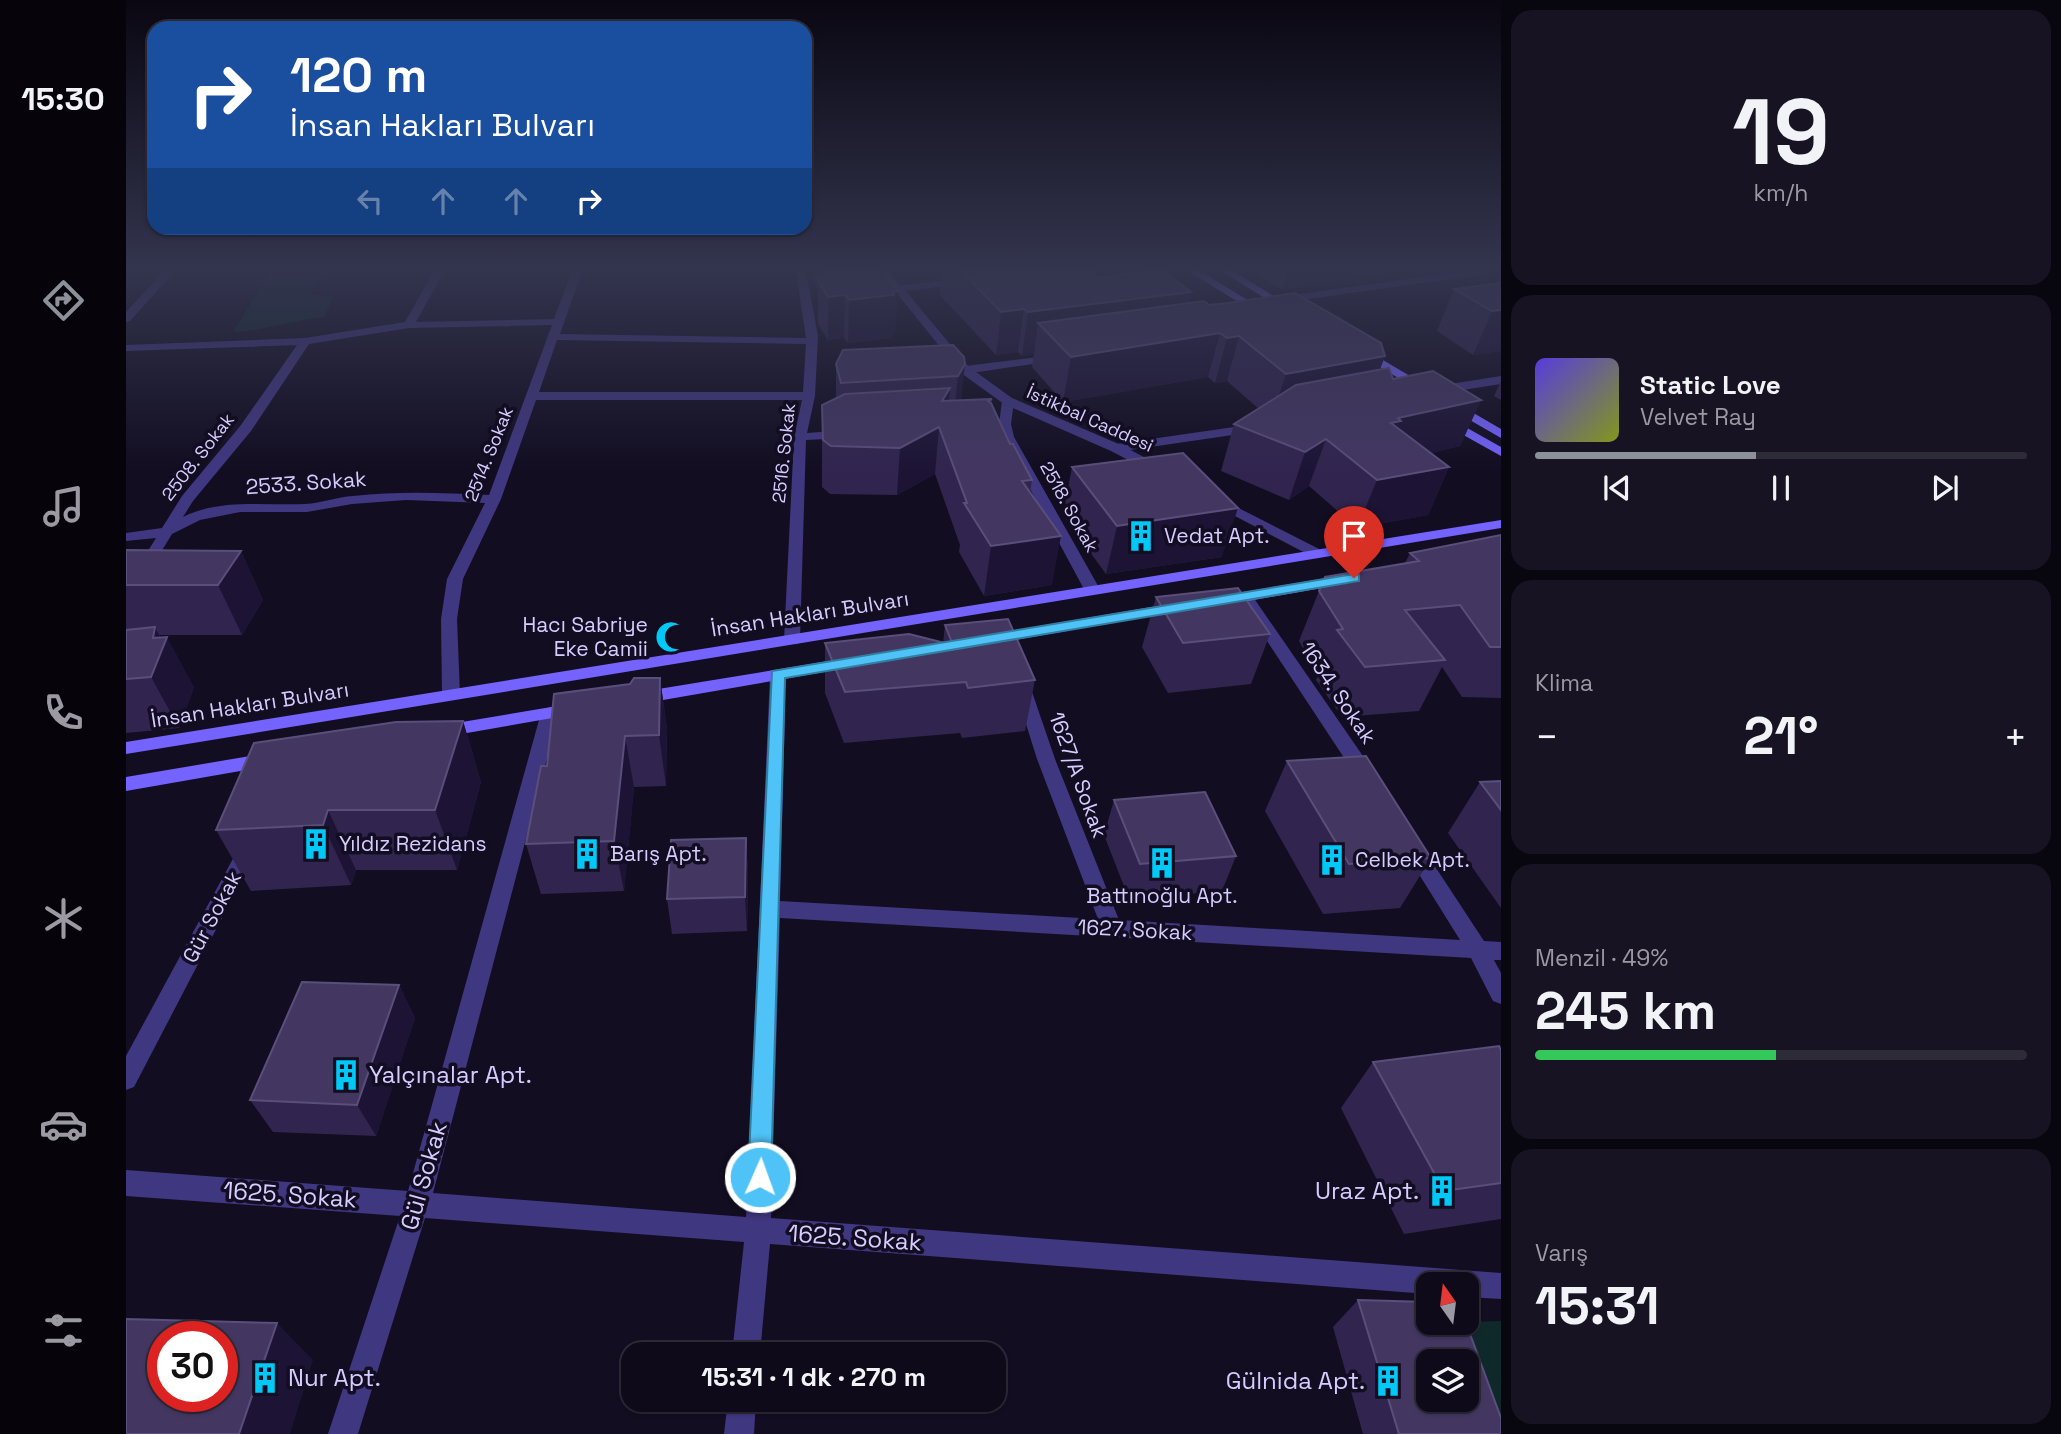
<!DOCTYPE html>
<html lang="tr">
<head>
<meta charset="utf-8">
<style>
  :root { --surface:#0e0a19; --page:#171322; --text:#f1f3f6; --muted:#9b9aa2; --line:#2e2b38; --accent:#8c9099 }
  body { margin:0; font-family:"Space Grotesk",sans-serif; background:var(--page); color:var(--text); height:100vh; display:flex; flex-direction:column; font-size:26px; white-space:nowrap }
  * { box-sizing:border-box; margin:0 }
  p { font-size:23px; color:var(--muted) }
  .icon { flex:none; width:38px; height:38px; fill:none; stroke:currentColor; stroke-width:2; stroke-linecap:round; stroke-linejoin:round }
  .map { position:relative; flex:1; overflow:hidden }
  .sheet { display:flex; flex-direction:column; gap:10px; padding:10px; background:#08060e; width:560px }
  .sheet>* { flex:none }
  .top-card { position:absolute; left:21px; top:21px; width:665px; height:214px; border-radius:21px; box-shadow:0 2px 5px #0004,0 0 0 2px var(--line); background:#1a4fa0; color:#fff; overflow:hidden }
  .needle { width:46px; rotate:346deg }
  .fabs { position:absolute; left:1290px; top:1272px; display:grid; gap:14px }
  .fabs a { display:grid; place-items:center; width:63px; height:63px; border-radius:14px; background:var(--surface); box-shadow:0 2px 5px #0004,0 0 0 2px var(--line); font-size:35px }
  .speed { position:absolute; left:21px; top:1321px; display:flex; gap:14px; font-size:35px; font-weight:700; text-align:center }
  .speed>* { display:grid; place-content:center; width:91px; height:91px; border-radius:50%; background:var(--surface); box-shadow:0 2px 5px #0004,0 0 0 2px var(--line); line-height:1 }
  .speed .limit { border:10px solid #d22; background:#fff; color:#111 }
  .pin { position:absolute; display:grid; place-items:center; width:60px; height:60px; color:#fff; margin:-72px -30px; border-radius:50% 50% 50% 0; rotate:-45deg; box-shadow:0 0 7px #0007 }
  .pin .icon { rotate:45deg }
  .me { position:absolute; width:77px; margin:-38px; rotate:2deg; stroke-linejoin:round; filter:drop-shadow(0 0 5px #0008) }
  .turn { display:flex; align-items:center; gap:24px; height:147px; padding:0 28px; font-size:32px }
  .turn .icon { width:91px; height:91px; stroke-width:2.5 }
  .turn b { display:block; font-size:49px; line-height:60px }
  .lanes { display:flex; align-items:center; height:66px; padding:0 28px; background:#0003; justify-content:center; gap:35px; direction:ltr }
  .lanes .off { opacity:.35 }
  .big { font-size:52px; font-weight:700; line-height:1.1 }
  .sheet .card { flex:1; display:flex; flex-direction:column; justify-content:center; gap:10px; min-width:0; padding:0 24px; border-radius:21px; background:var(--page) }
  .sheet .dial { align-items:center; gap:0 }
  .dial b { font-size:91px; line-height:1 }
  .song { display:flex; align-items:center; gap:21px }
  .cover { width:84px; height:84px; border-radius:10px; background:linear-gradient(135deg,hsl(250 70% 55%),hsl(70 70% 35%)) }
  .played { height:7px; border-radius:4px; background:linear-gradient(90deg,var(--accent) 45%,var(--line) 45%) }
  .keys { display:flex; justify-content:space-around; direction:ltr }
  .heat { display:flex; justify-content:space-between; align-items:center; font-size:38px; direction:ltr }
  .charge { height:10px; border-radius:5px; background:linear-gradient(90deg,#34c759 49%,var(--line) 0) }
  .trip { position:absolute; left:495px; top:1342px; width:385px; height:70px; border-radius:21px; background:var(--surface); box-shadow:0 2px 5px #0004,0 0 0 2px var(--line); font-weight:700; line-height:70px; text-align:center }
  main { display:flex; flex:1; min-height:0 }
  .dock { display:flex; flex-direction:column; width:126px; justify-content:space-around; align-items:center; background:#06040a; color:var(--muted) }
  .dock .icon { width:49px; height:49px }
  .dock .selected { color:var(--accent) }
  .dock b { font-size:32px; color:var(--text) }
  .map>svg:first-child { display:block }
  .green { fill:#0f292b }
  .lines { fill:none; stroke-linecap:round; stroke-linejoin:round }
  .minor { fill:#403781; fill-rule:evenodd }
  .tertiary { fill:#403781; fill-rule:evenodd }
  .secondary { fill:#7563ff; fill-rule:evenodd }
  .wall { fill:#31254f }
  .shaded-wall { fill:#1d1435 }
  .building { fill:#433762; stroke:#5a4e7b; stroke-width:2; fill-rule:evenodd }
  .route { fill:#4fc3f7; stroke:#337fa1; stroke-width:2 }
  .labels { text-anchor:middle; stroke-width:7; stroke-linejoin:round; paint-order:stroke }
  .far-street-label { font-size:18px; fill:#d7ccff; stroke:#120d21 }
  .street-label { font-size:21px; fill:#d7ccff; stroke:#120d21 }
  .poi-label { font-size:21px; fill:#d7ccff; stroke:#120d21; text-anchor:start }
  .near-poi-label { font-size:24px; fill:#d7ccff; stroke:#120d21; text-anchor:start }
  .near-street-label { font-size:24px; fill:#d7ccff; stroke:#120d21 }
</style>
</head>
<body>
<main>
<nav class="dock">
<b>15:30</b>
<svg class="icon selected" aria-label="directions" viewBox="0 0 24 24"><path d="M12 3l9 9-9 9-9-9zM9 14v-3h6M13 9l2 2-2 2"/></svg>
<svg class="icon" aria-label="music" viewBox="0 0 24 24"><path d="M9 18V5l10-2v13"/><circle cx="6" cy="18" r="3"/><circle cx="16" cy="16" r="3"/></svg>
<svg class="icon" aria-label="phone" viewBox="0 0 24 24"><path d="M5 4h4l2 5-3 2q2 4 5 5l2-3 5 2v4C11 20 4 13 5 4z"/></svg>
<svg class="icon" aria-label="climate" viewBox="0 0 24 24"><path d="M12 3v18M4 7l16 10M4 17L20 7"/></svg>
<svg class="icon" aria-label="car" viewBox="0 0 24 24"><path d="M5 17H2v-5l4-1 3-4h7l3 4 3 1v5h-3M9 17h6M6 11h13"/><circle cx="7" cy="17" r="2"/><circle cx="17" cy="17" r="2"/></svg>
<svg class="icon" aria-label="filters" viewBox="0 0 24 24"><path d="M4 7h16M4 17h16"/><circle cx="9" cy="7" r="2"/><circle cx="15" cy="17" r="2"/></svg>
</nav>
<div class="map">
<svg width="1375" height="1434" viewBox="0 0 1375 1434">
  <rect width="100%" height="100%" fill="#120d21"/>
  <!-- green -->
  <g class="green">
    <path d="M 145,271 L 200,271 L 184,293 L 207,297 L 198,317 C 166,320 139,331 107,332 Z"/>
    <polygon points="1375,1321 1375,1434 1340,1400 1341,1322"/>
  </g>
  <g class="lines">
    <!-- minor -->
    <g class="minor">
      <polygon points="38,271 49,271 4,321 0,322 0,312"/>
      <path d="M 308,271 L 318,271 L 290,322 L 428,319 L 446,271 L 456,271 L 434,334 L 680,338 L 670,271 L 680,271 L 692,336 L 689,396 L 681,433 L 720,430 L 726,434 L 720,438 L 680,440 L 674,640 L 672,644 L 660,644 L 658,640 L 668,437 L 676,400 L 410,400 L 375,499 L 337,579 L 331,619 L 334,695 L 331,699 L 319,699 L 316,695 L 315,619 L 321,579 L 359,503 L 280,500 L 226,504 L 181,512 L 114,512 L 74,520 L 46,534 L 5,601 L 0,603 L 0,586 L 30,538 L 0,541 L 0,533 L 36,528 L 56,496 L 115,425 L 171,345 L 0,351 L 0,345 L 179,338 L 279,322 ZM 426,325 L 363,495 C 317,493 273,491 227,496 C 211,497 196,503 179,504 C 140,506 94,498 57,517 L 67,501 L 125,431 L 183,344 L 283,328 ZM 431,340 L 680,344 L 677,392 L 413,392 Z"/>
      <polygon points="1338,271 1365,271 1360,274 1153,303 1148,300 1153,297"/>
      <polygon points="838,278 843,281 842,283 772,292 767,289 772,286"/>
      <polygon points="929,355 935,358 933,360 839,374 833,370 839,366"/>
      <polygon points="1375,376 1375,384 1311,394 1305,390 1311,386"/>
      <polygon points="882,397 888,401 885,424 888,437 975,591 972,594 962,594 959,591 876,437 873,424 876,401"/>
      <polygon points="1129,424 1134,425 1134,431 990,452 983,448 990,444"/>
      <polygon points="1120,592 1125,594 1248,772 1250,777 1248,782 1234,782 1112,597"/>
      <polygon points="652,669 660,675 654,901 972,919 911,759 888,686 896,680 904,686 929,759 993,920 1334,940 1276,847 1279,842 1286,839 1293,842 1358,941 1375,942 1375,960 1368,960 1375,973 1375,1004 1367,1001 1345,958 654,918 645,1218 1375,1273 1375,1299 1340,1297 1340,1284 1302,1284 1302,1294 644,1244 634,1354 606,1354 618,1242 299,1218 232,1434 202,1434 274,1216 0,1196 0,1170 282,1191 415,713 424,707 433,713 307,1193 620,1217 644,675"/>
      <polygon points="123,839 130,842 133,847 8,1087 0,1090 0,1056 116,842"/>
      <polygon points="602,1400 630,1400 628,1434 598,1434"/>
    </g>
    <!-- tertiary -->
    <g class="tertiary">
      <polygon points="753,271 763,271 843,367 886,398 995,445 1037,467 1037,473 1027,473 985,451 878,404 835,373"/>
      <polygon points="1091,497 1197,551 1199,554 1197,557 1187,557 1086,504 1084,501"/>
    </g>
    <!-- secondary -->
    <g class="secondary">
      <polygon points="1062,271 1074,271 1141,312 1132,314"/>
      <polygon points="1095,271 1107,271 1169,309 1160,311"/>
      <polygon points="1232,350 1240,350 1306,389 1296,392 1232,354"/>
      <polygon points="1327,401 1375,429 1375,438 1323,408 1323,402"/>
      <polygon points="1320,416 1375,447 1375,456 1316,423 1316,417"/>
      <polygon points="1375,520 1375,528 0,754 0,742"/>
      <polygon points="1219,575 1227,580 1224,583 1094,606 1086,601 1094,596"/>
      <polygon points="1049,603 1055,605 1057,608 1055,611 866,644 858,639 866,634"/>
      <polygon points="721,658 727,659 729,663 727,667 514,704 505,698 514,692"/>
      <polygon points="449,703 458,709 455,713 318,737 312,735 309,731 312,727 318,725"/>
      <polygon points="142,753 148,755 151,760 148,765 0,791 0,777"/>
    </g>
  </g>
  <!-- wall -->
  <g class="wall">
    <polygon points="685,271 757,271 769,333 766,334 766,338 722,343 718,338 702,340 692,324 692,289 686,279"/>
    <polygon points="816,271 965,271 973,278 1063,303 1083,305 1259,356 1254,369 1267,379 1355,400 1334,446 1305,453 1323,467 1302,515 1231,528 1183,486 1163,500 1095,471 1108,424 1133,409 1101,381 1089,383 1082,377 937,402 906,367 908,354 896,356 892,352 870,355 814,295"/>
    <polygon points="1127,271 1287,271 1156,290"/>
    <polygon points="1375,283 1375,351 1347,355 1311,331 1328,289"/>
    <polygon points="838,357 835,401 866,399 865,403 884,444 906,480 904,492 926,585 858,596 833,552 834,545 809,474 771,495 704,494 696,487 696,405 710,399 710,364"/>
    <polygon points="1375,381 1375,400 1368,396"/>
    <polygon points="946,467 1096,557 980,574 937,515"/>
    <polygon points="1375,535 1375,698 1336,697 1316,667 1293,711 1216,717 1190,680 1192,675 1173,641 1193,591 1279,563 1284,553"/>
    <polygon points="0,550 115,551 137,600 116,635 33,635 68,687 53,728 0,733"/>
    <polygon points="1030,597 1144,634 1125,684 1042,693 1016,647"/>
    <polygon points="819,625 909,680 899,731 836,738 834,733 718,743 699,693 699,643 817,643"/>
    <polygon points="534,678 541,729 540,786 508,787 498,891 415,894 400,844 421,766 504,684"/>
    <polygon points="337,721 355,782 331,870 230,870 225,885 125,891 90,830"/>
    <polygon points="1161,761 1305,858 1274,908 1197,914 1139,811"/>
    <polygon points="1375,781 1375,908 1322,833 1354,782"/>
    <polygon points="988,800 1110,856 1096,891 1003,899 978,835"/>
    <polygon points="620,838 622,873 621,931 546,934 541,899"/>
    <polygon points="273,985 289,1018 250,1136 147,1132 124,1100"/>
    <polygon points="1375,1050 1375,1219 1278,1234 1215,1108 1247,1062"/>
    <polygon points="1232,1300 1375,1434 1237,1434 1207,1327"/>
  </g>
  <!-- shaded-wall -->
  <g class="shaded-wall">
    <polygon points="1162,271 1287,271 1156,290"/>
    <polygon points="766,291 772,291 769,333 766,334 766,338 722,343 723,300"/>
    <polygon points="1065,292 1055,334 912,323 908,354 896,356 902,312"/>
    <polygon points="719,295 718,338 702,340 702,297"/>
    <polygon points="898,309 892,352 870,355 875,312"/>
    <polygon points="1375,310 1375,351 1347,355 1366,311"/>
    <polygon points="1094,333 1082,377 937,402 945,357"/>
    <polygon points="1113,336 1101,381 1089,383 1101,338"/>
    <polygon points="1259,356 1242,400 1145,419 1160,374"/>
    <polygon points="839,364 834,409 827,421 832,376"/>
    <polygon points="824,388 820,434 816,401"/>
    <polygon points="1355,400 1334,446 1258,464 1265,423 1272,418"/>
    <polygon points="813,427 809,474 771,495 774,448"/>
    <polygon points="1200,439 1183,486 1163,500 1179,452"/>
    <polygon points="1323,467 1302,515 1231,528 1251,480"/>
    <polygon points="1112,508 1096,557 980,574 991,526"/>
    <polygon points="935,536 926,585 858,596 865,546"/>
    <polygon points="115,551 137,600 116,635 92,585"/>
    <polygon points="29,627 38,645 41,637 68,687 53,728 25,677 27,638"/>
    <polygon points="534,678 541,729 540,786 533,735"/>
    <polygon points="337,721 355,782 331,870 309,810"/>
    <polygon points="499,736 508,787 498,891 488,841"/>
    <polygon points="202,810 230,870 225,885 197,825"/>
    <polygon points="620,838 622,873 621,931 619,897"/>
    <polygon points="273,985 289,1018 250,1136 231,1105"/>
    <polygon points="151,1323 187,1360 164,1434 113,1434"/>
  </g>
  <!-- building -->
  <g class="building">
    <polygon points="701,271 757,271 772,291 766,291 768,295 723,300 719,295 702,297 693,282 692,278"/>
    <polygon points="835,271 965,271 973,278 1019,271 1038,271 1065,292 902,312 898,309 875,312"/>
    <polygon points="1375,283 1375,310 1366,311 1328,289"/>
    <polygon points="1169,293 1255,343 1259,356 1160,374 1113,336 1101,338 1094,333 945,357 912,323 1078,301 1083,305 1102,303"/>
    <polygon points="827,345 838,357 839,364 832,376 715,383 710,364 717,350"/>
    <polygon points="1263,368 1267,379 1307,371 1355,400 1272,418 1275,421 1265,423 1323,467 1251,480 1200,439 1179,452 1108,424 1170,385"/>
    <polygon points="824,388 816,401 866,399 862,401 865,403 884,444 887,444 906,480 896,481 935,536 865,546 838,503 841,503 813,427 774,448 705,446 697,440 696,405 719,394"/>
    <polygon points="1057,453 1112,508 991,526 946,467"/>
    <polygon points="1375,535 1375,647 1364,647 1334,605 1279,610 1319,660 1239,667 1211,630 1217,629 1193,591 1199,577 1293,561 1284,553"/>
    <polygon points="0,550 115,551 92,585 0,585"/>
    <polygon points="1112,588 1144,634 1057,643 1030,597"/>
    <polygon points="882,619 909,680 842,688 840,682 719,692 699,643 783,634 827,645 819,625"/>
    <polygon points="29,627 27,638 41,637 25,677 0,679 0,630"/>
    <polygon points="508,678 534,678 533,735 499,736 488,841 400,844 415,766 421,766 428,694 504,684"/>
    <polygon points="337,721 309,810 202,810 197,825 90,830 128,743 270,722"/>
    <polygon points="1240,756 1305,858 1223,864 1161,761"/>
    <polygon points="1375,781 1375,810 1354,782"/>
    <polygon points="1079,792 1110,856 1014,864 988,800"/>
    <polygon points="620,838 619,897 541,899 545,840"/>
    <polygon points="176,982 273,985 231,1105 124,1100"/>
    <polygon points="1373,1046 1375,1050 1375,1183 1318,1191 1247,1062"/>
    <path d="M 1232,1300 L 1302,1302 L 1302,1323 L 1340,1323 L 1375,1418 L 1375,1434 L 1273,1434 ZM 1302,1362 L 1340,1362 L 1340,1400 L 1302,1400 Z"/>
    <path d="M 0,1319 L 151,1323 L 113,1434 L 0,1434 ZM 37,1337 L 96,1337 L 96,1396 L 37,1396 Z"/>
  </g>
  <!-- sky -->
  <linearGradient id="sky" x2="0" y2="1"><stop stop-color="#0a0712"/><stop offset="0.57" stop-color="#33354e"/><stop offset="1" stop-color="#33354e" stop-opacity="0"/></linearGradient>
  <rect width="1375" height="472" fill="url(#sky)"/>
  <!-- route -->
  <polygon class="route" points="1228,574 1233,575 1233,581 659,678 645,1177 642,1185 634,1189 626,1185 622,1177 646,671"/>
  <!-- icons -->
  <defs>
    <symbol id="building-bare" viewBox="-9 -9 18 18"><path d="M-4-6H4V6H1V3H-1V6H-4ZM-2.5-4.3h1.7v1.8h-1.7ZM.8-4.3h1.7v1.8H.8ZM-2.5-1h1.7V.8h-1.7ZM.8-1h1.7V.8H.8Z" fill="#00c8f7" stroke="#120d21" stroke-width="2.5" paint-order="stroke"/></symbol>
    <symbol id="mosque-bare" viewBox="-9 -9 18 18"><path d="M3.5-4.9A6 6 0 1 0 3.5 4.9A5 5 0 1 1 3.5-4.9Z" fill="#00c8f7" stroke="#120d21" stroke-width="2.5" paint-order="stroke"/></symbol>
  </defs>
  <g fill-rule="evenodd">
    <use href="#building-bare" x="993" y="514" width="44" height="44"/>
    <use href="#mosque-bare" x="523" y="615" width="44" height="44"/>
    <use href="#building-bare" x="168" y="822" width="44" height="44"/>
    <use href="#building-bare" x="439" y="832" width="44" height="44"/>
    <use href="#building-bare" x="1184" y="838" width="44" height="44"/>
    <use href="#building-bare" x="1014" y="841" width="44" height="44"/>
    <use href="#building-bare" x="198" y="1053" width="44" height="44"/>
    <use href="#building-bare" x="1294" y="1169" width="44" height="44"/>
    <use href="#building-bare" x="117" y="1356" width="44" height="44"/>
    <use href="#building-bare" x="1240" y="1359" width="44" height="44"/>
  </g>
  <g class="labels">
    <!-- far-street labels -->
    <g class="far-street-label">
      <text transform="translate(964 419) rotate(24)" y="6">İstikbal Caddesi</text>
      <text transform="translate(658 453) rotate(-84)" y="6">2516. Sokak</text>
      <text transform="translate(363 454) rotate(-68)" y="6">2514. Sokak</text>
      <text transform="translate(72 457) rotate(-52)" y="6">2508. Sokak</text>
      <text transform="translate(943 507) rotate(61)" y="6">2518. Sokak</text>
    </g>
    <!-- street labels -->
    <g class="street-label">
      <text transform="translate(180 483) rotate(-4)" y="7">2533. Sokak</text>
      <text transform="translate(684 614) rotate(-9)" y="7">İnsan Hakları Bulvarı</text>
      <text transform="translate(1212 693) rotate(56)" y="7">1634. Sokak</text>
      <text transform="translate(124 705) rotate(-9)" y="7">İnsan Hakları Bulvarı</text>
      <text transform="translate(952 775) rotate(70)" y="7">1627/A Sokak</text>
      <text transform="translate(86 917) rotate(-62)" y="7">Gür Sokak</text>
      <text transform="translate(1009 930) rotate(3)" y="7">1627. Sokak</text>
    </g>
    <!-- poi labels -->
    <g class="poi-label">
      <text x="1038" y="543">Vedat Apt.</text>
      <text x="522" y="632" text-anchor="end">Hacı Sabriye<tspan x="522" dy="24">Eke Camii</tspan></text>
      <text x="213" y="851">Yıldız Rezidans</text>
      <text x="484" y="861">Barış Apt.</text>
      <text x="1229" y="867">Celbek Apt.</text>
      <text x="1036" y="903" text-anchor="middle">Battınoğlu Apt.</text>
    </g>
    <!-- near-poi labels -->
    <g class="near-poi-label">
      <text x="243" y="1083">Yalçınalar Apt.</text>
      <text x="1293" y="1199" text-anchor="end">Uraz Apt.</text>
      <text x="162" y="1386">Nur Apt.</text>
      <text x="1239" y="1389" text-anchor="end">Gülnida Apt.</text>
    </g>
    <!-- near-street labels -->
    <g class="near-street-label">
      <text transform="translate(298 1176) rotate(-74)" y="8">Gül Sokak</text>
      <text transform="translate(164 1195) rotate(4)" y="8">1625. Sokak</text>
      <text transform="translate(729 1238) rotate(4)" y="8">1625. Sokak</text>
    </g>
  </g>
</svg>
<div class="fabs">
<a><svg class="needle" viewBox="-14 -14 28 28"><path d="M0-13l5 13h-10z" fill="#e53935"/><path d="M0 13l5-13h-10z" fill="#9b9aa2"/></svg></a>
<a><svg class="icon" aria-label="layers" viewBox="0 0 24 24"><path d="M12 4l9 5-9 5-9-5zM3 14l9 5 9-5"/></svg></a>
</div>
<div class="speed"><div class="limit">30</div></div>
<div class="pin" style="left:1228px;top:578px;background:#d93025"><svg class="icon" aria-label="arrive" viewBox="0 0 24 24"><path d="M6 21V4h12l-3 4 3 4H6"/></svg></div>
<svg class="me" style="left:634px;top:1177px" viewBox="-20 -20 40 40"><circle r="17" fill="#4fc3f7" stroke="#fff" stroke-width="3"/><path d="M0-11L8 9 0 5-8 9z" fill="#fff"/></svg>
<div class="trip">15:31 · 1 dk · 270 m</div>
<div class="top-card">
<div class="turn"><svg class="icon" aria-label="right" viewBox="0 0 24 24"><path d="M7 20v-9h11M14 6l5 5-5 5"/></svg><div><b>120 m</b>İnsan Hakları Bulvarı</div></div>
<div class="lanes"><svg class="icon off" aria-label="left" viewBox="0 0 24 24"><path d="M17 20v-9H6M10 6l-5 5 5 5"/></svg><svg class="icon off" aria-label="ahead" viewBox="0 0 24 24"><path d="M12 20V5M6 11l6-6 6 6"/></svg><svg class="icon off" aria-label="ahead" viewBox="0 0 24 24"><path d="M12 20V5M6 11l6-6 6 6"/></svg><svg class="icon" aria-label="right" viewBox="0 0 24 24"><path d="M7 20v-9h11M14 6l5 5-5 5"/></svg></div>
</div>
</div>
<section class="sheet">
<div class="card dial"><b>19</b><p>km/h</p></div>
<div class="card">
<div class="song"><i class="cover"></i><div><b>Static Love</b><p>Velvet Ray</p></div></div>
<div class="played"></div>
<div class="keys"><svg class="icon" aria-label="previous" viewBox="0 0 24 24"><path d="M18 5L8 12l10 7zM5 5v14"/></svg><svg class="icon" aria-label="pause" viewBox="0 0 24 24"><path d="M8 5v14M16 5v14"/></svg><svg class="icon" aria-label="next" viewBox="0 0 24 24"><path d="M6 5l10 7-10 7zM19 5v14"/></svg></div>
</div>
<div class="card"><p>Klima</p>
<div class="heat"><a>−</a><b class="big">21°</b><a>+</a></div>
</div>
<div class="card"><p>Menzil · 49%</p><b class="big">245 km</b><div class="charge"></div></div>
<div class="card"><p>Varış</p><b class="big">15:31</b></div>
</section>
</main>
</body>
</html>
